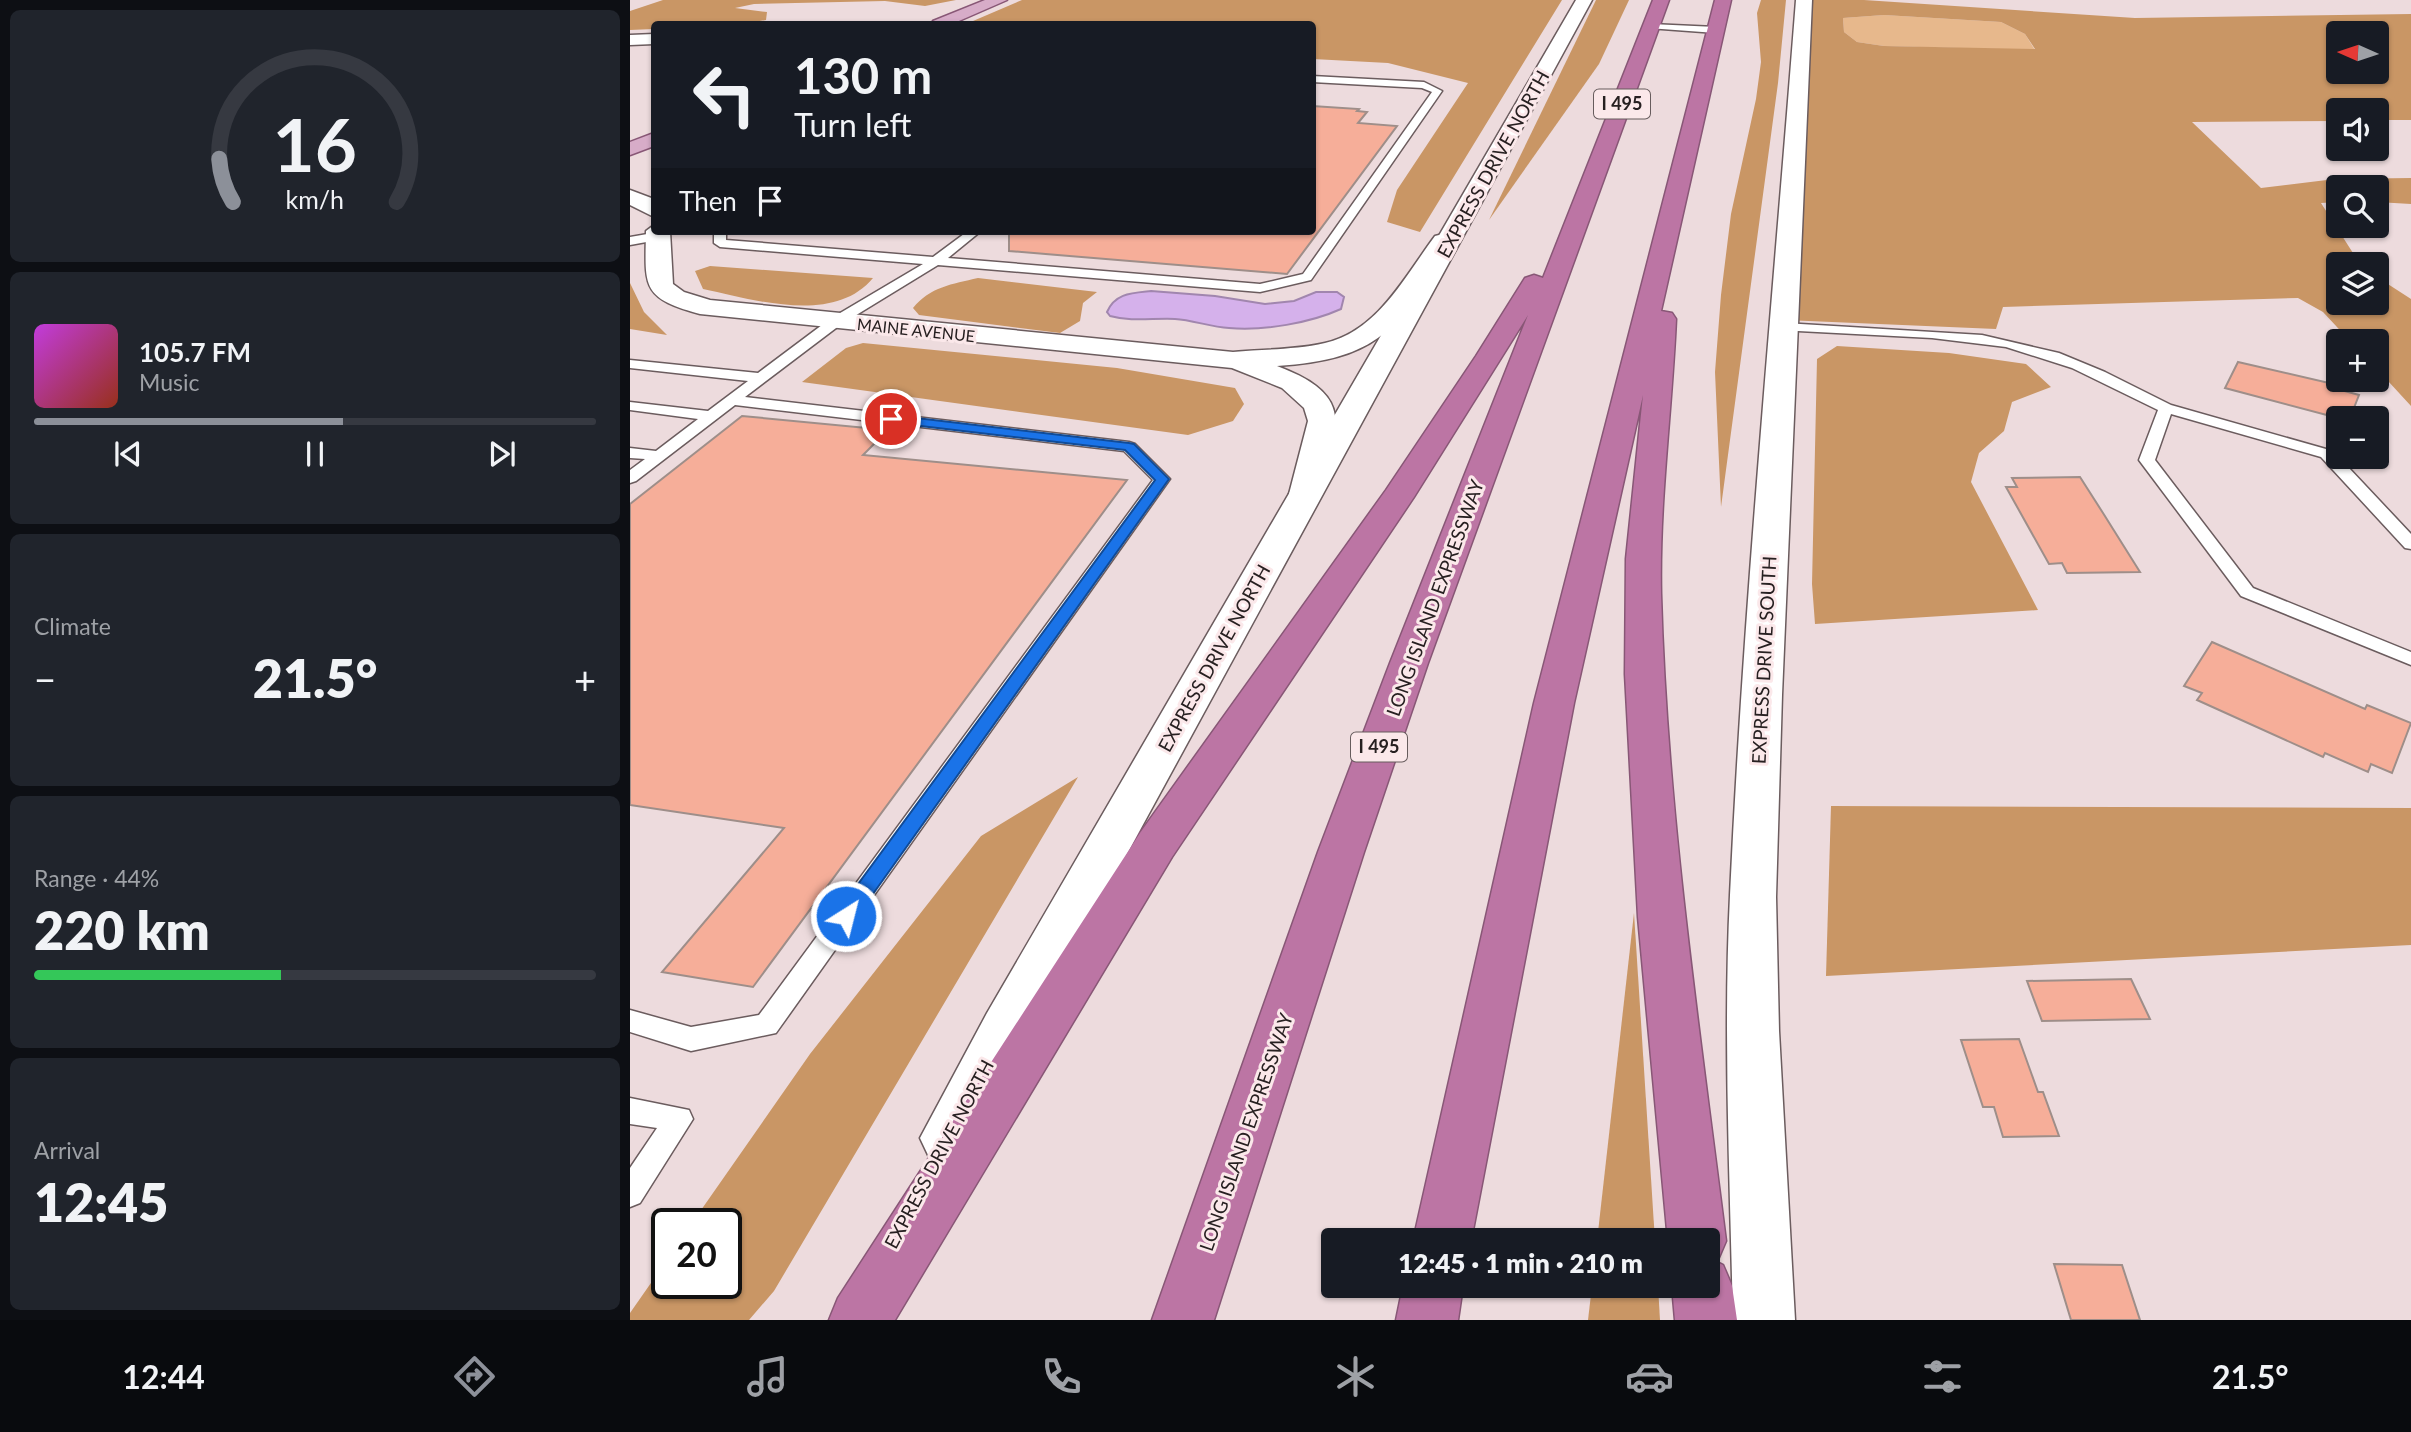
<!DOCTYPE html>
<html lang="en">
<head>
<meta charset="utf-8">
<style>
  :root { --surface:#171b24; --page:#20242c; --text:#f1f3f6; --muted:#9ea1a6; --line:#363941; --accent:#8c9099 }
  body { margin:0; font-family:Lato,sans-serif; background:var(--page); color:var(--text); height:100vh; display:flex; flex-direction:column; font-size:26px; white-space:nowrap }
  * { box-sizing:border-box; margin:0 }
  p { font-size:23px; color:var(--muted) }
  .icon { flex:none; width:38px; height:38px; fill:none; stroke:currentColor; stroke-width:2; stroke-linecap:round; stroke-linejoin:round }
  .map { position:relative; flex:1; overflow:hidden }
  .drawer { display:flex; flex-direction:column; gap:10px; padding:10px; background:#0d0f14; width:630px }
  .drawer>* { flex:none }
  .guide { position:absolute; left:21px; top:21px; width:665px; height:214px; border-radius:7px; box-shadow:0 2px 5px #0004; background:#171b24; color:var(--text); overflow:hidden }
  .needle { width:46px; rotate:273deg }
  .tools { position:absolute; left:1696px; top:21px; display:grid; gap:14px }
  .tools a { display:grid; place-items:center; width:63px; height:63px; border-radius:7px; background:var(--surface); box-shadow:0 2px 5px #0004; font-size:35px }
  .speed { position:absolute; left:21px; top:1208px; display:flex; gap:14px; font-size:35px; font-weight:700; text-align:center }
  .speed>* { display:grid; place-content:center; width:91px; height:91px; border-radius:50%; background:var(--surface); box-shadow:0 2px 5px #0004; line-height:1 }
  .speed .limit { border:4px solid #111; border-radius:10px; background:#fff; color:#111 }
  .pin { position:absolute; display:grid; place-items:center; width:60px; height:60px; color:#fff; margin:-30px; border:4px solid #fff; border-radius:50%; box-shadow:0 2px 7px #0007 }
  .me { position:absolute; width:77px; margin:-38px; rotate:36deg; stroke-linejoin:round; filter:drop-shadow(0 0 5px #0008) }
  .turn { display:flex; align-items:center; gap:24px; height:147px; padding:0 28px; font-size:32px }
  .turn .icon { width:91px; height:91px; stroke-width:2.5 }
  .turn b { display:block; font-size:49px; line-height:60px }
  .then { display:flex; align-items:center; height:66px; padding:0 28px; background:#0003; gap:14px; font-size:26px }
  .big { font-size:52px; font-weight:800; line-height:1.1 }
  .drawer .widget { flex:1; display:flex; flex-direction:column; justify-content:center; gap:10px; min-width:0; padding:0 24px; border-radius:10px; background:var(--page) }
  .drawer .dial { align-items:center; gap:0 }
  .dial svg { height:182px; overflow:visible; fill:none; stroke:var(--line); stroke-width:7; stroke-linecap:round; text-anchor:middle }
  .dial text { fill:var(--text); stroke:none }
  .song { display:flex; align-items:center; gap:21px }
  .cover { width:84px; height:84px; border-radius:10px; background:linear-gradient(135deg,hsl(290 70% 55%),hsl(10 70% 35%)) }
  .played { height:7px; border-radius:4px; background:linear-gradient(90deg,var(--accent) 55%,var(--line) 55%) }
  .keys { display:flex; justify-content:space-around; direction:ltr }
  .heat { display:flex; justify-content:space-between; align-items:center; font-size:38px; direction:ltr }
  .charge { height:10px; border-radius:5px; background:linear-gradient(90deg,#34c759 44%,var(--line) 0) }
  .trip { position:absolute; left:691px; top:1228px; width:399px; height:70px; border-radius:7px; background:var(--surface); box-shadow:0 2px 5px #0004; font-weight:800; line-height:70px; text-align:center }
  .tab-bar { display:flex; height:112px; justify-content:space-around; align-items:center; background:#090b0e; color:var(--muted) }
  .tab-bar .icon { width:49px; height:49px }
  .tab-bar .on { color:var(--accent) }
  .tab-bar b { font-size:32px; color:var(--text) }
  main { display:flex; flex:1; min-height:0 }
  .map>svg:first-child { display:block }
  .green { fill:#e7b88c }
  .forest { fill:#c99665; fill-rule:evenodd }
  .water { fill:#d5b1eb; stroke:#a186ae; stroke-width:2 }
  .building { fill:#f6ae99; stroke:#9e8e89; stroke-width:2 }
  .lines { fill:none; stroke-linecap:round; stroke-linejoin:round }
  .lane-casing { stroke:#6b5c5e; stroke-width:3 }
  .street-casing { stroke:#6b5c5e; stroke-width:3 }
  .secondary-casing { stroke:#6b5c5e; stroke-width:3 }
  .primary-casing { stroke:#885776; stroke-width:3 }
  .highway-casing { stroke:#885776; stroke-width:3 }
  .lane { fill:#fff; fill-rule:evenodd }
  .street { fill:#fff; fill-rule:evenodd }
  .secondary { fill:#fff; fill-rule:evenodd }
  .primary { fill:#d7acc8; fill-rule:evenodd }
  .highway { fill:#bc75a4; fill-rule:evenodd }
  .route { fill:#1a73e8; stroke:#114b97; stroke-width:2 }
  .labels { text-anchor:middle; stroke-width:6; stroke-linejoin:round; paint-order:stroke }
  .far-street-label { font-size:16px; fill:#272021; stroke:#fbe8ea }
  .shield { fill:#fbe8ea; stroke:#675c5d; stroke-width:2 }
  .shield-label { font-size:18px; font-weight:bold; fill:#272021 }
  .street-label { font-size:19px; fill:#272021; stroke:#fbe8ea }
</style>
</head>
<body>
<main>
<section class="drawer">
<div class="widget dial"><svg viewBox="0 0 100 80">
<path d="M14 69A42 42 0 1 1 86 69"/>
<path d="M14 69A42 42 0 0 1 8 50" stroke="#8c9099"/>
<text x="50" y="56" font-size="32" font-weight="700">16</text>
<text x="50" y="72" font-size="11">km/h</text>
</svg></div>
<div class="widget">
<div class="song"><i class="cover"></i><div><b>105.7 FM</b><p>Music</p></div></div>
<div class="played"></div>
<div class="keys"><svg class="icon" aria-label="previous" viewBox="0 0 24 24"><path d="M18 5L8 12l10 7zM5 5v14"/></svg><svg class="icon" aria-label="pause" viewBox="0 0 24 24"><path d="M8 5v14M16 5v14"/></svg><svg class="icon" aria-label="next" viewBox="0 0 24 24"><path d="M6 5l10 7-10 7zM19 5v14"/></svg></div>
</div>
<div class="widget"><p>Climate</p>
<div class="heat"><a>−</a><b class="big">21.5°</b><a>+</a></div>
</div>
<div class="widget"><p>Range · 44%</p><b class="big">220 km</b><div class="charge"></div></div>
<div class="widget"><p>Arrival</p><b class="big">12:45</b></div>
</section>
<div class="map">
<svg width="1781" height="1320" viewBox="0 0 1781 1320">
  <rect width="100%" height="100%" fill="#eddbdd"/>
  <!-- green -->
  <polygon class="green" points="1254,15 1371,22 1395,34 1405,50 1254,46 1227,42 1214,32 1213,18"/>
  <!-- forest -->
  <g class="forest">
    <polygon points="33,0 326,0 295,6 255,1 124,4 105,8 137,12 136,20 111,24 24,24 24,29 0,30 0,11"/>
    <polygon points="392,0 932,0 790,232 757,222 767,190 838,83 758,63 683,59 682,24 336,24"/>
    <polygon points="966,0 999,0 969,64 859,220"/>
    <polygon points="1131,0 1156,0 1148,83 1091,507 1085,372 1091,295 1101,214 1126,99 1131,62 1127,13"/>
    <path d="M 1183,0 L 1234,0 L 1505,18 L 1781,14 L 1781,120 L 1747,120 L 1746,110 L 1708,110 L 1708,121 L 1562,122 L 1631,188 L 1705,179 L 1781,178 L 1781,204 L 1747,202 L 1746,187 L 1708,187 L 1708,202 L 1691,203 L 1730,264 L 1708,264 L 1708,303 L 1746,303 L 1747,277 L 1781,299 L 1781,406 L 1747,369 L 1746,341 L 1720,341 L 1693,312 L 1668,298 L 1373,307 L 1366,329 L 1155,320 ZM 1254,15 L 1371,22 L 1395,34 L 1405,49 L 1254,46 L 1227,42 L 1214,32 L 1213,18 ZM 1708,33 L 1746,33 L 1746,72 L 1708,72 Z"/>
    <path d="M 80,266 L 243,278 C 204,325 125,300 73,289 L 65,271 Z"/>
    <path d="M 348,278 L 467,292 L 453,303 L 450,321 L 430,333 L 289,315 L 283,308 C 300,287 322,284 348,278 Z"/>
    <polygon points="0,283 14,312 37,335 0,329"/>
    <polygon points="233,343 487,368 605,388 614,404 603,421 558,435 172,382 216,348"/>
    <polygon points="1207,346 1319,353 1396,364 1421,387 1382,402 1374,431 1349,453 1341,482 1408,610 1185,624 1182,584 1187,359"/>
    <polygon points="448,777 144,1291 119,1320 0,1320 0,1313 37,1260 37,1283 96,1283 96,1223 62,1223 180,1054 351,836"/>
    <polygon points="1201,806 1781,808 1781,945 1196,976"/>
    <polygon points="1004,913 1025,1241 967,1241"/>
    <polygon points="962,1286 1028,1286 1030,1320 958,1320"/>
  </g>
  <!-- water -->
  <path class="water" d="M 521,291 L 585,296 L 635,304 L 664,301 L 686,292 L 707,292 L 714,297 L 711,309 C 680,323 634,331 599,328 C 580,327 563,320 545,319 C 522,318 502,322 480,316 L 477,312 C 485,293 502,293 521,291 Z"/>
  <!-- building -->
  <g class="building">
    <polygon points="682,106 729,109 727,111 737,112 728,123 767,126 657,274 379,251 379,231 682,231"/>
    <polygon points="1608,362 1712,386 1711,390 1729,395 1720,418 1708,418 1595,388"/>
    <polygon points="112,416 258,430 233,455 497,480 123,987 32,972 154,828 0,805 0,504"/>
    <polygon points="1450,477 1473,513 1510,572 1437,573 1432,563 1419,564 1376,487 1387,487 1382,478"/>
    <polygon points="1582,642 1735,709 1737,705 1781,723 1762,773 1741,764 1738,772 1695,753 1693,757 1567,700 1572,693 1554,686"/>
    <polygon points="1501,979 1520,1019 1412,1021 1397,981"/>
    <polygon points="1389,1039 1408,1092 1413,1092 1429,1136 1373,1137 1364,1107 1353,1107 1331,1040"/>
    <polygon points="1424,1264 1492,1265 1510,1320 1441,1320"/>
  </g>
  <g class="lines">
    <defs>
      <g id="lane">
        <polygon points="1021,24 1086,27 1090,30 1086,33 1018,28"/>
        <polygon points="682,76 794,82 812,91 681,280 630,292 308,265 210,325 115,397 499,442 505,444 540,479 146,1033 61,1051 0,1032 0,1010 61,1027 129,1015 523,480 494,451 105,405 6,481 0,483 0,470 15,459 0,458 0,448 26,451 68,419 0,410 0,402 78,411 118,381 0,368 0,360 128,373 200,319 293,264 90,247 84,243 84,231 96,231 96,240 303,257 338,231 351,231 318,258 630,284 673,274 802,92 792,88 682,82"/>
        <polygon points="29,232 35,236 33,239 0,245 0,237"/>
        <polygon points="1154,323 1352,335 1429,353 1475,372 1541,405 1703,451 1781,534 1781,549 1775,548 1691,457 1541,414 1525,460 1623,588 1781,652 1781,665 1611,596 1509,460 1528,410 1442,368 1376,347 1302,338 1149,330 1147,327"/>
        <polygon points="0,1098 59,1110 63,1119 10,1203 0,1207 0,1168 27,1128 0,1124"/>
      </g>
      <g id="street">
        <polygon points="24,34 24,44 0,45 0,35"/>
        <polygon points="0,190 24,199 24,217 0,205"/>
        <path d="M 24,225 L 24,231 L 40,231 L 43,284 L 54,292 L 80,300 L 603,352 C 633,349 665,350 695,343 C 748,331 775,276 805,236 L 813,234 L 821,236 L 825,241 C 768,324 756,359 647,366 C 727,396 707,426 691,494 L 687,501 L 675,504 L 663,501 L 659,494 L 678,421 L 674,408 L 652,388 L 602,368 L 70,314 C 11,298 15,287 16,231 Z"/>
      </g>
      <g id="secondary">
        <polygon points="946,0 962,0 393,1045 337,1157 318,1164 299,1157 290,1138 357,1013"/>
        <path d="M 1166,0 L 1182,0 L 1152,695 L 1146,897 L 1149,1031 L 1165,1320 L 1103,1320 C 1100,1179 1093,1036 1100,895 C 1114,596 1143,298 1166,0 Z"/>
      </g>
      <g id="primary">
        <polygon points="355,0 377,0 322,24 301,24 303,21"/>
        <polygon points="24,133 24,146 0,155 0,142"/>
      </g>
      <g id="highway">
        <polygon points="1023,0 1039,0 798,663 734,852 584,1320 522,1320 688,852 760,663 898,315 784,497 542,857 265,1320 199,1320 208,1298 510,833 756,490 846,356 895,278 904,275 913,278"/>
        <path d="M 1085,0 L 1101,0 L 1031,311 L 1042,313 L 1046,319 C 1042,411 1029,502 1031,594 C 1037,811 1069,1026 1096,1241 L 1087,1262 L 1093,1265 L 1102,1286 L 1107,1320 L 1045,1320 L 1042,1286 L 1078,1286 L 1078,1241 L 1038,1241 L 1008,917 L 995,674 L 996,559 L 1013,395 L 944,703 L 841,1241 L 783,1241 L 904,703 Z"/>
        <polygon points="773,1286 833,1286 828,1320 766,1320"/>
      </g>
    </defs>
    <!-- lane casing -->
    <use href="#lane" class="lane-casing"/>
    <!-- street casing -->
    <use href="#street" class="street-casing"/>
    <!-- secondary casing -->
    <use href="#secondary" class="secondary-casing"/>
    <!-- primary casing -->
    <use href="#primary" class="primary-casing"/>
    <!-- highway casing -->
    <use href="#highway" class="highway-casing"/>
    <!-- lane -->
    <use href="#lane" class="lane"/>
    <!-- street -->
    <use href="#street" class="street"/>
    <!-- secondary -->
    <use href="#secondary" class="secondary"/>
    <!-- primary -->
    <use href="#primary" class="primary"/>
    <!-- highway -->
    <use href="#highway" class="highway"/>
  </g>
  <!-- route -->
  <polygon class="route" points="261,415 499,443 504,444 539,479 223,922 216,924 209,922 206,916 209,910 525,480 495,450 257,422 257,416"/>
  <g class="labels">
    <!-- far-street labels -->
    <g class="far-street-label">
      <text transform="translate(286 330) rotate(6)" y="6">MAINE AVENUE</text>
    </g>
    <!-- shield labels -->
    <g class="shield">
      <rect x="964" y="89.5" width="56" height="29" rx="5"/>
      <rect x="721" y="732.5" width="56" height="29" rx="5"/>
    </g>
    <g class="shield-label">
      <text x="992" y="110">I 495</text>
      <text x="749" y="753">I 495</text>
    </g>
    <!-- street labels -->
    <g class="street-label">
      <text transform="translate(863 164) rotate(-61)" y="7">EXPRESS DRIVE NORTH</text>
      <text transform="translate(805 598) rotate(-70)" y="7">LONG ISLAND EXPRESSWAY</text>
      <text transform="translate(584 658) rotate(-61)" y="7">EXPRESS DRIVE NORTH</text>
      <text transform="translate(1134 660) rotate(-87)" y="7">EXPRESS DRIVE SOUTH</text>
      <text transform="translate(616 1132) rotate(-71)" y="7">LONG ISLAND EXPRESSWAY</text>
      <text transform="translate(309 1154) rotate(-62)" y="7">EXPRESS DRIVE NORTH</text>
    </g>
  </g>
</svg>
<div class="tools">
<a><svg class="needle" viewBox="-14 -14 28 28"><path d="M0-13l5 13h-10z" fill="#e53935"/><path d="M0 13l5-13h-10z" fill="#9ea1a6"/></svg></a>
<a><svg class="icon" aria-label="sound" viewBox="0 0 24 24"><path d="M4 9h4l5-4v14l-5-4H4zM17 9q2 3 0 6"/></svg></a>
<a><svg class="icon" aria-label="search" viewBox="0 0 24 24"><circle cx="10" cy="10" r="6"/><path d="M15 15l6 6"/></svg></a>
<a><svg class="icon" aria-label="layers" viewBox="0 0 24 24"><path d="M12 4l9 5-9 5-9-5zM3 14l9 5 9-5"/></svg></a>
<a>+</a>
<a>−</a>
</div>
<div class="speed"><div class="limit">20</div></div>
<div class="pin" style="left:261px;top:419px;background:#d93025"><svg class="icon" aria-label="arrive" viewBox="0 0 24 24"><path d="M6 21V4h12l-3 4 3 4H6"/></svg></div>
<svg class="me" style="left:216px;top:916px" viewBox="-20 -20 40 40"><circle r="17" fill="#1a73e8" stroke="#fff" stroke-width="3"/><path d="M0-11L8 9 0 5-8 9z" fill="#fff"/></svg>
<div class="trip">12:45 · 1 min · 210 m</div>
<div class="guide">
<div class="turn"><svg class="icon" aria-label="left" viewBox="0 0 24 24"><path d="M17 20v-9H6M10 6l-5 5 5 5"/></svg><div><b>130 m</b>Turn left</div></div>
<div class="then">Then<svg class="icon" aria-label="arrive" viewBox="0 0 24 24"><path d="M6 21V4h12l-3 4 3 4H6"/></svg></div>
</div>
</div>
</main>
<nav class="tab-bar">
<b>12:44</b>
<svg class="icon on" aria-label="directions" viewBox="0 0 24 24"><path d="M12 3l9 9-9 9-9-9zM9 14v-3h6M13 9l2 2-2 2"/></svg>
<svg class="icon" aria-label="music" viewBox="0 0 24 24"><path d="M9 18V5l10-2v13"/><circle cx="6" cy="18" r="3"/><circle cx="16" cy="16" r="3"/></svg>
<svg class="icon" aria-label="phone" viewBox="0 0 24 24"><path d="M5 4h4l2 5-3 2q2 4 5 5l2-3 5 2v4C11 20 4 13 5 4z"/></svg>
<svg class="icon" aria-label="climate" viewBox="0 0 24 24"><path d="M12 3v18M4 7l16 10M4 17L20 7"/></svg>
<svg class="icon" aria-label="car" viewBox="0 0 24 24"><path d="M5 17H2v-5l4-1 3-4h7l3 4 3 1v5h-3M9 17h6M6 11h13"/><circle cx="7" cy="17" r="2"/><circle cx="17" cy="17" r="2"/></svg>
<svg class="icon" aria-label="filters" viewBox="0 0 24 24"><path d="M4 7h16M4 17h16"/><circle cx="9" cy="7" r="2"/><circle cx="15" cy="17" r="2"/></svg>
<b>21.5°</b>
</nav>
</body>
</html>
